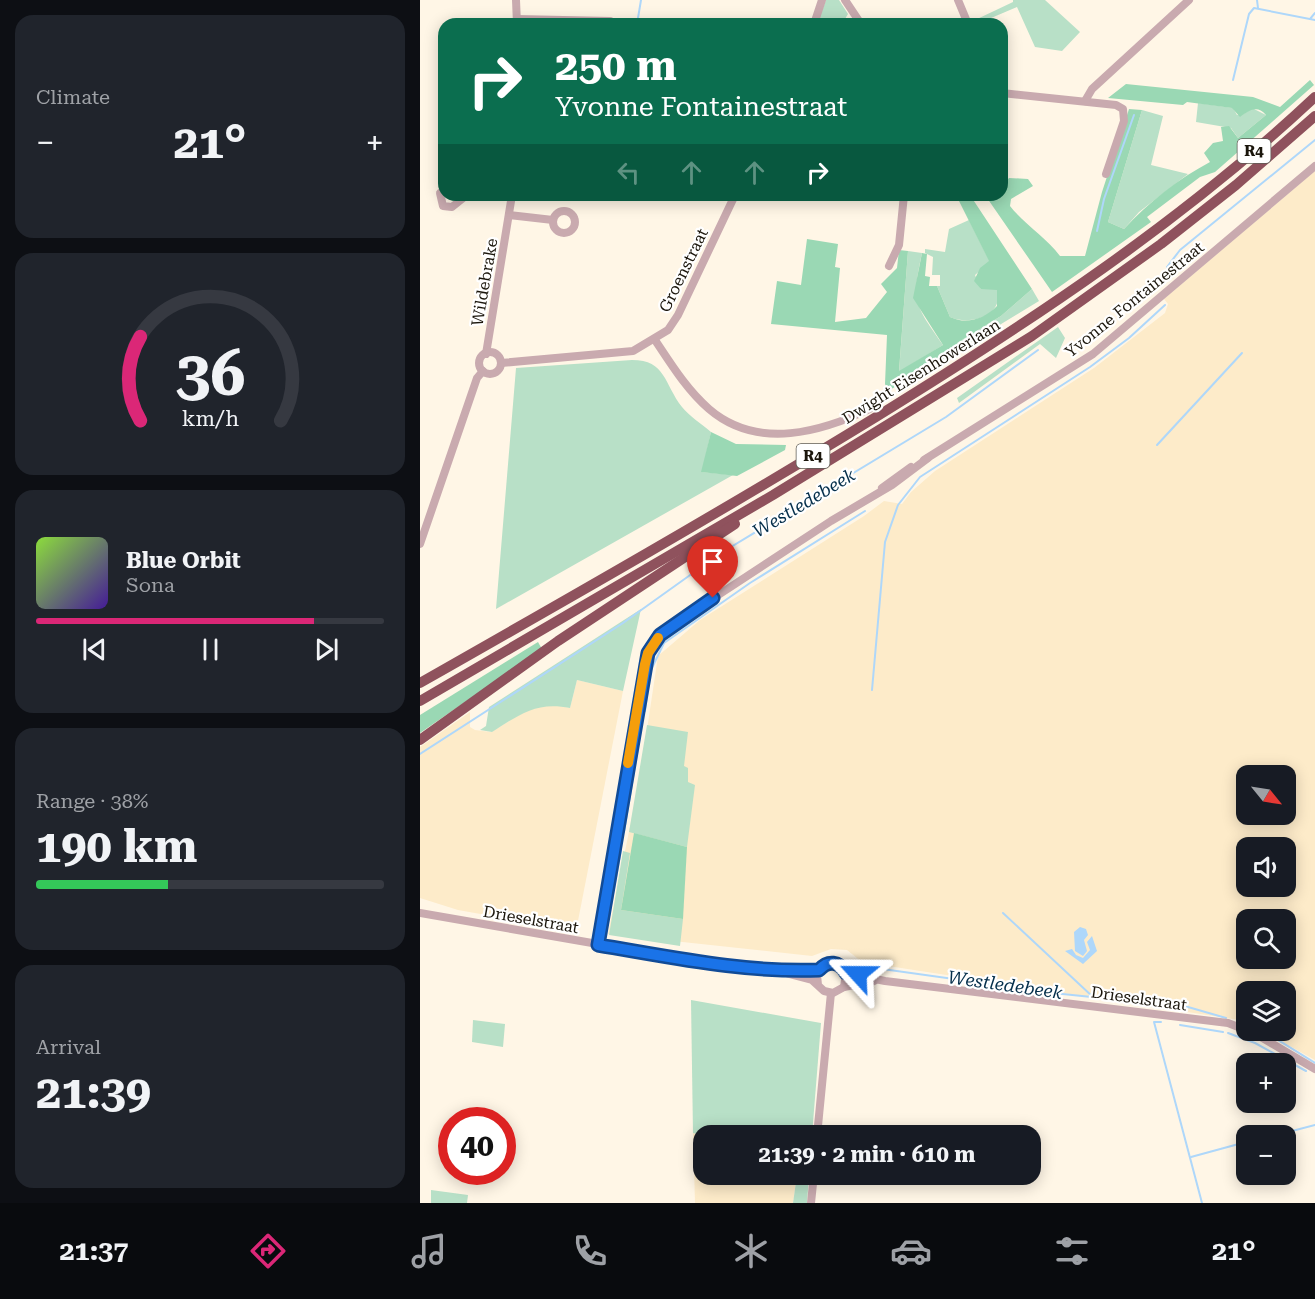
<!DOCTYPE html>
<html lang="en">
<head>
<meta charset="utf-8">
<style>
  :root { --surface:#171b24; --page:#20242c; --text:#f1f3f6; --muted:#9ea1a6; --line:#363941; --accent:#db2777 }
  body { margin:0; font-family:"Roboto Serif",serif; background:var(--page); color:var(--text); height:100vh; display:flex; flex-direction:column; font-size:22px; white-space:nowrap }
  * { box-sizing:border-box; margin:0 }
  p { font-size:20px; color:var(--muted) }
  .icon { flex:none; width:33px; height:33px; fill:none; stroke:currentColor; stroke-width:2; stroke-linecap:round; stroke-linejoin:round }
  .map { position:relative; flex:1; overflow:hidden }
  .side { display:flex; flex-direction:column; gap:15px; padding:15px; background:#0d0f14; width:420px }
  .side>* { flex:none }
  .hud { position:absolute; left:18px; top:18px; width:570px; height:183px; border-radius:18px; box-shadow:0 3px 15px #0003; background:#0b6e4f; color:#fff; overflow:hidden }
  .needle { width:39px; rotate:120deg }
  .controls { position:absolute; left:816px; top:765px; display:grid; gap:12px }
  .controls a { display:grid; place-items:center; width:60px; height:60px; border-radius:12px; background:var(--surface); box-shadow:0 3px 15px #0003; font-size:30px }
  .speed { position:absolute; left:18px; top:1107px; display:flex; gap:12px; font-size:30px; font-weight:700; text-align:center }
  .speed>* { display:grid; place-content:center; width:78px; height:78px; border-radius:50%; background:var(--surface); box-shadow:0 3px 15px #0003; line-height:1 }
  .speed .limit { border:9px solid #d22; background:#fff; color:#111 }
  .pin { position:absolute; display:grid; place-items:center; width:51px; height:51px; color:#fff; margin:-62px -26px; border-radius:50% 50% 50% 0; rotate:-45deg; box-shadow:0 0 6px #0007 }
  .pin .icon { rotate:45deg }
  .me { position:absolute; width:66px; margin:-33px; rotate:294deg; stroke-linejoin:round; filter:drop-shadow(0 0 4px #0008) }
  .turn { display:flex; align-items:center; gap:21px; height:126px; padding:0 18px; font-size:27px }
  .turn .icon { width:78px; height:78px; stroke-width:2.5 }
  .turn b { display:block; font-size:42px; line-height:51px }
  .lanes { display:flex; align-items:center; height:57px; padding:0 18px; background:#0003; justify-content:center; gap:30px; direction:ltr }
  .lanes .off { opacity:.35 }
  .big { font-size:45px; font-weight:700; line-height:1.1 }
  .side .tile { flex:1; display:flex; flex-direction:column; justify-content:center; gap:9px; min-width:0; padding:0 21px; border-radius:18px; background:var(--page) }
  .side .dial { align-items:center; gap:0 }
  .dial svg { height:156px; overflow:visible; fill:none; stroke:var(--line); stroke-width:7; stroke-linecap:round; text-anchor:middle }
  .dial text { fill:var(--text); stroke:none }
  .song { display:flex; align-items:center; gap:18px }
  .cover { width:72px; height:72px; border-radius:9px; background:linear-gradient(135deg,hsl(90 70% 55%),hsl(260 70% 35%)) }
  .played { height:6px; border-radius:3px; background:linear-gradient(90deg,var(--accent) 80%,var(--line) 80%) }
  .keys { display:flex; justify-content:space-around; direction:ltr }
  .heat { display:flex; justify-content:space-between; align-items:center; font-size:33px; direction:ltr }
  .charge { height:9px; border-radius:4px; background:linear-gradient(90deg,#34c759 38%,var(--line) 0) }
  .trip { position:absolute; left:273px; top:1125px; width:348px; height:60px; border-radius:18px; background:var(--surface); box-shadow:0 3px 15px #0003; font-weight:700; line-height:60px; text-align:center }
  .dock { display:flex; height:96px; justify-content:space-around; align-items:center; background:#090b0e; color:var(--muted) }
  .dock .icon { width:42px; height:42px }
  .dock .selected { color:var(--accent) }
  .dock b { font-size:27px; color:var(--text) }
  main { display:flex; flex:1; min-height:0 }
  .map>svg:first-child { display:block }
  .built { fill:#fdebc9; fill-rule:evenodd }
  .green { fill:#b8e0c7 }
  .forest { fill:#9ad8b4 }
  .water { fill:#aed7fa }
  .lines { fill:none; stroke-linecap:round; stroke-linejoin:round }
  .stream { stroke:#aed7fa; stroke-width:2 }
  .minor { stroke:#c9aaaf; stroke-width:8 }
  .highway { stroke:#8f525d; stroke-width:10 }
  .route-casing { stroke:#114b97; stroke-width:15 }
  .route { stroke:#1a73e8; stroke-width:10 }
  .slow { stroke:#f59e0b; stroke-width:10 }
  .labels { text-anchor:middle; stroke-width:4.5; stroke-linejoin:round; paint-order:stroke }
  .shield { fill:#fff; stroke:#5f5c55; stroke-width:1.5 }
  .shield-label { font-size:15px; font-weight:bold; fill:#1b160c }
  .street-label { font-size:16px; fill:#1b160c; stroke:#fff }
  .water-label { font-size:18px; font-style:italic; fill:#052f4b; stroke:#fff }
</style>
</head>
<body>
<main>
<section class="side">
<div class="tile"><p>Climate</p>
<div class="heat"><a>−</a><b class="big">21°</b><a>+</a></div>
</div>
<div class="tile dial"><svg viewBox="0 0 100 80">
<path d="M14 69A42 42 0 1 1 86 69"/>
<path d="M14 69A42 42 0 0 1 14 26" stroke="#db2777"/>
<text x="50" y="56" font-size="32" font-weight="700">36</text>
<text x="50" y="72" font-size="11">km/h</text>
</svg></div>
<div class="tile">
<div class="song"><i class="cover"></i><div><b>Blue Orbit</b><p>Sona</p></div></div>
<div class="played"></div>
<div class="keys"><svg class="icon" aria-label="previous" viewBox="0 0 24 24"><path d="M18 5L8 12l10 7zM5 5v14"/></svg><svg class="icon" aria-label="pause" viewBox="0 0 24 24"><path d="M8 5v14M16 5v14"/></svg><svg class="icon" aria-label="next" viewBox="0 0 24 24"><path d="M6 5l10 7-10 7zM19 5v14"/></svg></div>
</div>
<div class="tile"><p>Range · 38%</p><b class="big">190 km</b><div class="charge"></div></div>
<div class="tile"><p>Arrival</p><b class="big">21:39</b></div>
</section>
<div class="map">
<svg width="895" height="1203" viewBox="0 0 895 1203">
  <rect width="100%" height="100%" fill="#fff6e6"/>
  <!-- built -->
  <g class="built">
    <path d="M 895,171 L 895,1060 L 843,1031 L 866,1030 L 866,992 L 826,992 L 826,1021 L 442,962 L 427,950 L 411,949 L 392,956 L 188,934 L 219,783 L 238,656 L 280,620 L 444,516 L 464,501 L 482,504 L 491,492 L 515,471 L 674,368 L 745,313 L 748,304 L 744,299 ZM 826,776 L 866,776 L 866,814 L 826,814 ZM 826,848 L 866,848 L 866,886 L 826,886 ZM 826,920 L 866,920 L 866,958 L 826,958 Z"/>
    <polygon points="157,680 203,691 156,931 38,910 0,898 0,747 50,712 50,727 55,730 71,732 107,710 132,704 150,708"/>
    <polygon points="273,1133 288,1135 284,1136 284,1174 377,1175 373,1203 275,1203"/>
  </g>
  <!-- green -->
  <g class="green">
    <polygon points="406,0 419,0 428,14 422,24 397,24"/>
    <polygon points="593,0 625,0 660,32 642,51 615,47 597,7 557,24 555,20 593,2"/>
    <polygon points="778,103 813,108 817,115 824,114 832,108 846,115 818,138 811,128 776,122"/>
    <polygon points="722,110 743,116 731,165 768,174 719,212 704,229 688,222"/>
    <path d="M 549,220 L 570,262 L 555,275 L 561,289 L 577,289 C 585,316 550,326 530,317 L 517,286 L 520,286 L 520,275 L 512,275 L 513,257 L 505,253 L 505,249 L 525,252 L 529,229 Z"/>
    <path d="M 488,251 L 502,253 C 491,302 495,305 523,345 L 479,372 Z"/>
    <polygon points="612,289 619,301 540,349 537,343 581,316"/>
    <polygon points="638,327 645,338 636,358 620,344 539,403 537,398"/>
    <path d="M 212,360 C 246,360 244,384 262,407 C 269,416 282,424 291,432 L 282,472 L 313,475 L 76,609 L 96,368 Z"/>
    <path d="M 221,609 L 203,691 L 157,680 L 150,708 C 116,701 99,715 72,732 L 60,730 L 66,726 L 69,707 Z"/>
    <polygon points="227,725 268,732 264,766 268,768 268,782 275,785 267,847 209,832"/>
    <polygon points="203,851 210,853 201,910 263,919 260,946 189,935"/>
    <polygon points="271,1000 401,1023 392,1135 288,1136 273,1133"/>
    <polygon points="53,1020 85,1024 83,1047 52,1042"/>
    <polygon points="377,1175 389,1175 387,1203 373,1203"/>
    <polygon points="11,1190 48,1195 47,1203 11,1203"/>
  </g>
  <!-- forest -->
  <g class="forest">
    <path d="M 890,80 L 894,85 L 795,172 L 780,177 L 727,217 L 731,222 L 632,292 L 565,195 L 582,195 L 582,186 L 589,178 L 608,179 L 613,186 L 591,199 L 590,206 C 605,225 626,237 640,256 L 665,256 L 682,192 L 709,109 L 722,110 L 688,222 L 704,229 C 729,202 758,179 790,162 L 784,153 L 793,143 L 803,141 L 801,127 L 809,126 L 818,138 L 846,115 C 837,105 830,110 820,117 L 812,108 L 767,102 L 763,105 L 688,98 L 706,84 L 833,97 L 860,107 Z"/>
    <path d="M 536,195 L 550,195 L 612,289 L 581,316 L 537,343 L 540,349 L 468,391 L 465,384 L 467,335 L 351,324 L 357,281 L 381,285 L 387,239 L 418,244 L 415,267 L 420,268 L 415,322 L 446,318 L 467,292 L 461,284 L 477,268 L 479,250 L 488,251 L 479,371 L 523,345 L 493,298 L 502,253 L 507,254 L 505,276 L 510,277 L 509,286 L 517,286 L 530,317 C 547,325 564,319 577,306 L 577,290 L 561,289 L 554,281 L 560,268 L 569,261 Z"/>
    <polygon points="291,432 316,444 366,445 365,450 317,476 281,472"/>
    <polygon points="118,642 122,649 0,733 0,715"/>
    <polygon points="214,833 267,847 263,919 201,910"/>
  </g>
  <!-- water -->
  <g class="water">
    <polygon points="660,927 666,929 668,935 664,940 667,951 663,956 655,951 654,932"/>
    <polygon points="672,936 677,951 663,964 645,951 652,949 656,955 663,958 670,950 667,942"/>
  </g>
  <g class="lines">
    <!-- stream -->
    <g class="stream">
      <polyline points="837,0 838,8"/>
      <polyline points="890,19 895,13"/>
      <polyline points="217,24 221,0"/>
      <polyline points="813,80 829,14 834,8 895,20"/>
      <polyline points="677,231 684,199 714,115"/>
      <polyline points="747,267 760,250 895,140"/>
      <polyline points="737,445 822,353"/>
      <polyline points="452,690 465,542 478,505 500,477 670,367 709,338 745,305"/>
      <polyline points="225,711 230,672 244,643 330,583 445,511"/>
      <polyline points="0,754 203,623 301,553 526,417 618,350"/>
      <polyline points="204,832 222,723"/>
      <polyline points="583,913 673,997"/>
      <polyline points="188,922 201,850"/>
      <polyline points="441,966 633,993 768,1007 806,1018"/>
      <polyline points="741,1022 734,1022 782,1203"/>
      <polyline points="825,1023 826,1024"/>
      <polyline points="760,1025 803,1032"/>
      <polyline points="842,1030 895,1063"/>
      <polyline points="808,1033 835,1043 886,1071"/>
      <polyline points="853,1136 895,1125"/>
      <polyline points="771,1157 826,1142"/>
    </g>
    <!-- minor -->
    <g class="minor">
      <polyline points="96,0 97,24"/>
      <polyline points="425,0 441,24"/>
      <polyline points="538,0 548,24"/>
      <polyline points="97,19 190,21"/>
      <polyline points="394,24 402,0"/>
      <polyline points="582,93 696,105 703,109 704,121 686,174"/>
      <polyline points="665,101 672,89 769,0"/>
      <polyline points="24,190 20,193 23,206 32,207 47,195"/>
      <circle cx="144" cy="222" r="11"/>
      <polyline points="89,215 133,220"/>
      <polyline points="469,266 479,245 484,195"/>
      <path d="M 235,340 C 251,364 267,390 289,409 C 338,451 402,432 454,407"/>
      <circle cx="70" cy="363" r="11"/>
      <polyline points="66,354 92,195"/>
      <polyline points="81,363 213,351 248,330 258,315 315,195"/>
      <polyline points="504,460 673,354 895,166"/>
      <polyline points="462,488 491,467"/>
      <polyline points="0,544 57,378 63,371"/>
      <polyline points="0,913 264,959 359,971 399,970"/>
      <polyline points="178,945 225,664 233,644 254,624 411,521 472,485 508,458"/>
      <polyline points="426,973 465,981 808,1023 826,1030"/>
      <polyline points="369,974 392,980 404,991 413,993 424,987 426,973 417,963 405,964 397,975 398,985"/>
      <polyline points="424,987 454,981"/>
      <polyline points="829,1030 895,1069"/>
      <polyline points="397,1136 411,993"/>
      <polyline points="391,1203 394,1174"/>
    </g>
    <!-- highway -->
    <g class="highway">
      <path d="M 0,683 C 153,596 306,509 456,417 C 610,322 763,221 895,97"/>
      <polyline points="0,701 353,495 612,336 741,244 816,185 895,116"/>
      <polyline points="0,740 138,641 315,524"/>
    </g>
  </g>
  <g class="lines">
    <defs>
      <path id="route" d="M 293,598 L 240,635 L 228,653 L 178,945 C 251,957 325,973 399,970 C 408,960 419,961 426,973 L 438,974"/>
    </defs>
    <!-- route casing -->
    <use href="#route" class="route-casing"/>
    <!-- route -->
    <use href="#route" class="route"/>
    <!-- slow -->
    <polyline class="slow" points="208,763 225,664 228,653 238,638"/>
  </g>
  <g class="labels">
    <!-- shield labels -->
    <g class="shield">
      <rect x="817.5" y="139" width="33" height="24" rx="4.5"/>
      <rect x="376.5" y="444" width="33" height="24" rx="4.5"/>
    </g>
    <g class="shield-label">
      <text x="834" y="156">R4</text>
      <text x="393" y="461">R4</text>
    </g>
    <!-- street labels -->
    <g class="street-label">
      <text transform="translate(263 270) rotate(-64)" y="6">Groenstraat</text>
      <text transform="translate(64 282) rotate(-80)" y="6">Wildebrake</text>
      <text transform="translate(714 299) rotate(-39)" y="6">Yvonne Fontainestraat</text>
      <text transform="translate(501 371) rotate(-32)" y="6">Dwight Eisenhowerlaan</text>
      <text transform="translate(111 919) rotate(10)" y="6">Drieselstraat</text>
      <text transform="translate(719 998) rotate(8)" y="6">Drieselstraat</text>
    </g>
    <!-- water labels -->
    <g class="water-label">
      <text transform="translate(384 503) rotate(-31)" y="6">Westledebeek</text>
      <text transform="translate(585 985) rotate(8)" y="6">Westledebeek</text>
    </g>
  </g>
</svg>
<div class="controls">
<a><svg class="needle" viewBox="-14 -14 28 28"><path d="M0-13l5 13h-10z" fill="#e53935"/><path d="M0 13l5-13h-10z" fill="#9ea1a6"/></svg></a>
<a><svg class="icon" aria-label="sound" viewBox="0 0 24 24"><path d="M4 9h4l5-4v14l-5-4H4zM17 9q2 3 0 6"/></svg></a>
<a><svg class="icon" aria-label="search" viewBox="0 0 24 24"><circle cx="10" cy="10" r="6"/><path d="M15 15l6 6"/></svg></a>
<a><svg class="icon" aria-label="layers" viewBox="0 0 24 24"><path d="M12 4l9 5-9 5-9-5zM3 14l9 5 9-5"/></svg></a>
<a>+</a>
<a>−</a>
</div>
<div class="speed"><div class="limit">40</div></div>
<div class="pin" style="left:293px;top:598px;background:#d93025"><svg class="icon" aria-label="arrive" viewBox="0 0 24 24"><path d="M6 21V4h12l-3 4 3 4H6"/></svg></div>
<svg class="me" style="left:438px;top:974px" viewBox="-20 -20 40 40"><path d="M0-17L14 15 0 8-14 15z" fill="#1a73e8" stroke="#fff" stroke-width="4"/></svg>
<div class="trip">21:39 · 2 min · 610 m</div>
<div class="hud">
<div class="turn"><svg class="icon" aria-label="right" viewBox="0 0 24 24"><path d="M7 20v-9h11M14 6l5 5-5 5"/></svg><div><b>250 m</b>Yvonne Fontainestraat</div></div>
<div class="lanes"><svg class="icon off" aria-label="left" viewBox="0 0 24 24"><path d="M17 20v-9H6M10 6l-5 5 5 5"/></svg><svg class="icon off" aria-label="ahead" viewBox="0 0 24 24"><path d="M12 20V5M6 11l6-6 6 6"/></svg><svg class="icon off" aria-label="ahead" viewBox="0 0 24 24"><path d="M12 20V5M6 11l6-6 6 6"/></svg><svg class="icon" aria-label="right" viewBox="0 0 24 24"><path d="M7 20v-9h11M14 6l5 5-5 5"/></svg></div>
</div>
</div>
</main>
<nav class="dock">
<b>21:37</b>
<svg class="icon selected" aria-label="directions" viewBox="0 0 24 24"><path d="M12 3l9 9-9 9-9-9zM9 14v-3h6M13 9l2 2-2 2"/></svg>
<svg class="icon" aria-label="music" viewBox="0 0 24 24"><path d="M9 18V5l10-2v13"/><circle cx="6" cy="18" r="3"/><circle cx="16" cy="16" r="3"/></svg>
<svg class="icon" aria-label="phone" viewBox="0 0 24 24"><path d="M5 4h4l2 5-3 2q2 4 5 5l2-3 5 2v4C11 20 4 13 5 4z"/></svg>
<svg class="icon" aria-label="climate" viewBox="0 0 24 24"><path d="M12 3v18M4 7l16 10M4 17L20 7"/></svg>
<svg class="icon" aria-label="car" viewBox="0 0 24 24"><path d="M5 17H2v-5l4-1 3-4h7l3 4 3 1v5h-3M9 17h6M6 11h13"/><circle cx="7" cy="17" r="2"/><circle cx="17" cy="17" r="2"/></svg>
<svg class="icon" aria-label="filters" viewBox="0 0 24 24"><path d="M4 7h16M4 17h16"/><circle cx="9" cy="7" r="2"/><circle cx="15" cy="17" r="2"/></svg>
<b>21°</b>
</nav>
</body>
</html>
